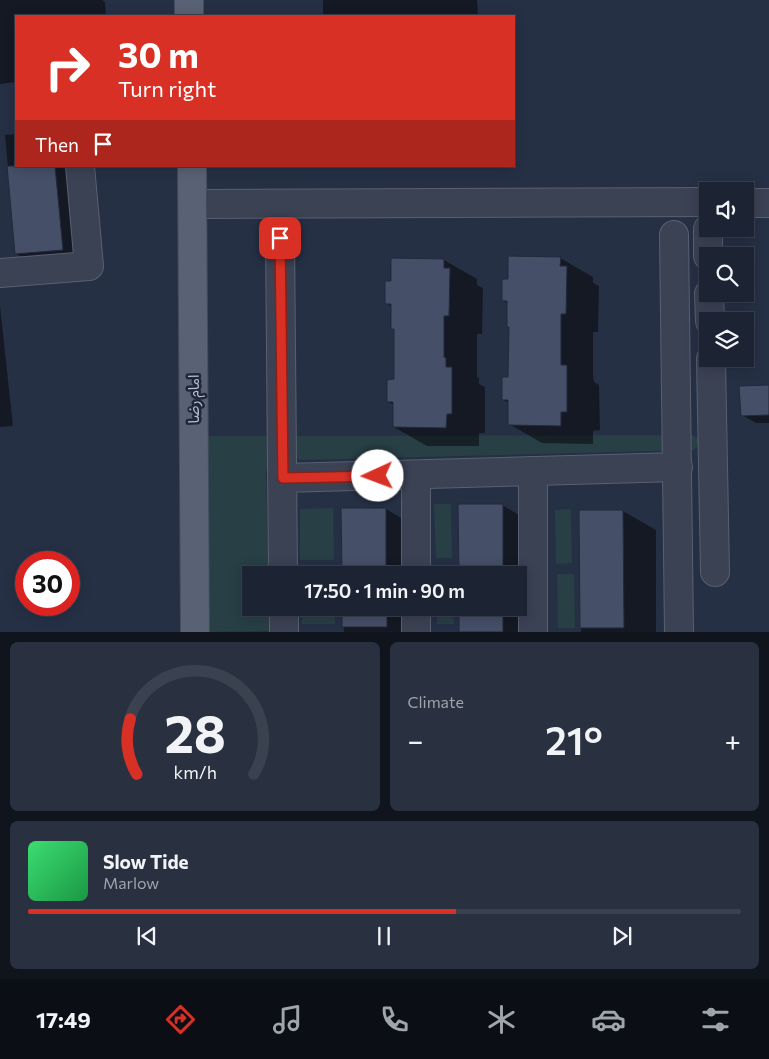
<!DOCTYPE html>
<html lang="en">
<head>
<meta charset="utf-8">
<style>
  :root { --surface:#1c2434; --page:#293040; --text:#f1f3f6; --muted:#a0a4ac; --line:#3a414f; --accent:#d93025 }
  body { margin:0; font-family:Commissioner,"Noto Sans Arabic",sans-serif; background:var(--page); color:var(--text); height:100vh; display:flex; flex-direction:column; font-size:19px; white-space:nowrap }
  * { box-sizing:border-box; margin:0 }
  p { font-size:16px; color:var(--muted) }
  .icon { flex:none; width:28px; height:28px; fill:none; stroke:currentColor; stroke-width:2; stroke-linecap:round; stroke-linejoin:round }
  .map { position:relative; height:632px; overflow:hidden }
  .panel { display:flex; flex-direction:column; gap:10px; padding:10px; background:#0f141d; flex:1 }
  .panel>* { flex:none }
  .hud { position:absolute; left:15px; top:15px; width:500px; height:152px; border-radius:0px; box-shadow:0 2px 12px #0003,0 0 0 1px var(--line); background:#d93025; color:#fff; overflow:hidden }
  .buttons { position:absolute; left:699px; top:182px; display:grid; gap:10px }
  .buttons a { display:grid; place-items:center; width:55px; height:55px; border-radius:0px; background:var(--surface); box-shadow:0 2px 12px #0003,0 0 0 1px var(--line); font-size:25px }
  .speed { position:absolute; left:15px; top:551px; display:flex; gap:10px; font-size:25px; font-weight:700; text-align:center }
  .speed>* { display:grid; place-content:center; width:65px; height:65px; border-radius:50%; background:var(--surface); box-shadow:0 2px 12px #0003,0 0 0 1px var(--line); line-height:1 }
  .speed .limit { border:8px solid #d22; background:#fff; color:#111 }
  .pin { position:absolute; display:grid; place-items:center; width:42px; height:42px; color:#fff; margin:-21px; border-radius:10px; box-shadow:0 2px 8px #0006 }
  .me { position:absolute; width:55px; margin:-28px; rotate:268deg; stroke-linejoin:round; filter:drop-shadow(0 0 4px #0008) }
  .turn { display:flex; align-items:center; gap:18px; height:105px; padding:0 20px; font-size:22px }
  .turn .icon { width:65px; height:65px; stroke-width:2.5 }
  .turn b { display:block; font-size:35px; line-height:42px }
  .then { display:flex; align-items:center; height:48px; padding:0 20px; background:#0003; gap:10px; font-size:19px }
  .big { font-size:38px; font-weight:600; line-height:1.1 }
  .panel .card { flex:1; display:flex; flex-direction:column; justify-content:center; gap:8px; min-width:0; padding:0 18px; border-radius:8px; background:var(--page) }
  .panel .dial { align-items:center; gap:0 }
  .dial svg { height:130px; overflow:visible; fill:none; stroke:var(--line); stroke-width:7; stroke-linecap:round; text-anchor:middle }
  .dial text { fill:var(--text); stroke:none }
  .song { display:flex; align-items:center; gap:15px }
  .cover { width:60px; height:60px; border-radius:8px; background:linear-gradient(135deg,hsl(140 70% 55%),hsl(140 70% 35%)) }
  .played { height:5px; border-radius:2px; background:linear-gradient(90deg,var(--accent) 60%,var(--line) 60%) }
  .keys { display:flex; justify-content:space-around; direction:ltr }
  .heat { display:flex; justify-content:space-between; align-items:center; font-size:28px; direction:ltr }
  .panel .tiles { flex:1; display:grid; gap:10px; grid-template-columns:1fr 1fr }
  .card:last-child { grid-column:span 2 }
  .trip { position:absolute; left:242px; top:566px; width:285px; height:50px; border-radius:0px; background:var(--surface); box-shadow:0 2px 12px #0003,0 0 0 1px var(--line); font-weight:600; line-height:50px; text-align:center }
  .tab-bar { display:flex; height:80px; justify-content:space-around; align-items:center; background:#0b0e15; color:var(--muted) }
  .tab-bar .icon { width:35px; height:35px }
  .tab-bar .on { color:var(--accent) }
  .tab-bar b { font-size:22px; color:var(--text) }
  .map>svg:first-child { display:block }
  .green { fill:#283f46 }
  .shadow { fill:#0007 }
  .building { fill:#454f67; stroke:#21293c }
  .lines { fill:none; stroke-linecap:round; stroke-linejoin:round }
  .minor-casing { stroke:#596072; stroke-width:30 }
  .major-casing { stroke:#444b5e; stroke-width:30 }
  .minor { stroke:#3b4254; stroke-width:28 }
  .major { stroke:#596174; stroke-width:28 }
  .route-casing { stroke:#8d1f18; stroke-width:12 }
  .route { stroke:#d93025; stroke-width:9 }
  .labels { text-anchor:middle; stroke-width:5; stroke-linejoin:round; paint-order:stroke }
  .street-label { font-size:15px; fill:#b8bece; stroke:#1f273a }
</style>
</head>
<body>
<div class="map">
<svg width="769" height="632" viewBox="0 0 769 632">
  <rect width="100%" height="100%" fill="#263045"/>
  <!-- green -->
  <g class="green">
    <polygon points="693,435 703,443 693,450 301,460 277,450 269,459 266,472 268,575 251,575 251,608 269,608 269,631 209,632 207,436"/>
    <polygon points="434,504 451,504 452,558 436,558"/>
    <polygon points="333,508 334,560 300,560 300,509"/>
    <polygon points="571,509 572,563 556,564 555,510"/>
    <polygon points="557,574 574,574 575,628 558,628"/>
    <polygon points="301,608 335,608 335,624 302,624"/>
    <polygon points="437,608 453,608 454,624 437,624"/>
  </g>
  <!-- shadow -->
  <g class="shadow">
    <polygon points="0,0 102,0 105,2 106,16 16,16 16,82 0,84"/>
    <polygon points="323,0 477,0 478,16 323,16"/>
    <polygon points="16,134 16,166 74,166 83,261 36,265 16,254 5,135"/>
    <polygon points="560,258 593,277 593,283 599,286 598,332 593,332 593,375 594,382 599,385 600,430 593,431 593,444 542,443 509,424 509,403 503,400 510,379 509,304 503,301 509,280"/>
    <polygon points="444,260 477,279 477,285 483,288 482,334 477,334 477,377 479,378 479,384 485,387 485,433 479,433 479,446 427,446 394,427 394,405 388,402 395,381 395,330 392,328 392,307 386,303 393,282"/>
    <polygon points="0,306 13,426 0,427"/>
    <polygon points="769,387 769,423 756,423 742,415"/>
    <polygon points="502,505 535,524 536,632 460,632 460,608 519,608 519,575 460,575"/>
    <polygon points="386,509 418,528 419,575 343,575"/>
    <polygon points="580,511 623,511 656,530 656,632 581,632"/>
    <polygon points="343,608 419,608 419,632 344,632"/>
  </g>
  <!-- building -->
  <g class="building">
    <polygon points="7,166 55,166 63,250 15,254"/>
    <polygon points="508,256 561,257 560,266 567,266 566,314 561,314 561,365 567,365 567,412 561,412 561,426 508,425 508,400 502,400 502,377 508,377 509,327 507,327 507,301 502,301 502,279 508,279"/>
    <polygon points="391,258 444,259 444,268 450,268 449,316 444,316 444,357 446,358 446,367 452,367 452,414 447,414 446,428 393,427 393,402 387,402 387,380 394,379 394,329 391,329 391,304 385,304 385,281 391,281"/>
    <polygon points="769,385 769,415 741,416 739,386"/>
    <polygon points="458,504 503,504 503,575 459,575"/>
    <polygon points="341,508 386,508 386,575 342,575"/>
    <polygon points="579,510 623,510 624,628 580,628"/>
    <rect x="342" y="608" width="45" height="19"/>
    <rect x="459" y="608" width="44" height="24"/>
  </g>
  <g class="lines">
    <defs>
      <g id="minor">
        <polyline points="745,203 769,203"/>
        <polyline points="193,204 708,202"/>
        <polyline points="708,229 708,256"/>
        <polyline points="674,235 679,632"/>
        <polyline points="280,238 283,575"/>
        <polyline points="0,273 89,266 80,166"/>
        <polyline points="709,294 710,321"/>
        <polyline points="711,359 715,572"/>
        <polyline points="533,471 533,632"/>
        <polyline points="283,478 678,467"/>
        <polyline points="416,575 416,475"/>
        <polyline points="284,608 284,632"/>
        <polyline points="416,632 416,608"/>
      </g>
      <g id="major">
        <polyline points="189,0 189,16"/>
        <polyline points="192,166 195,632"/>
      </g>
    </defs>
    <!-- minor casing -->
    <use href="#minor" class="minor-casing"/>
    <!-- major casing -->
    <use href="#major" class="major-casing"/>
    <!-- minor -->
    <use href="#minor" class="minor"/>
    <!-- major -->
    <use href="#major" class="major"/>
  </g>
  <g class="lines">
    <defs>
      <polyline id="route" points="280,238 283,478 378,476"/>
    </defs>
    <!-- route casing -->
    <use href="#route" class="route-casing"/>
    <!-- route -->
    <use href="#route" class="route"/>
  </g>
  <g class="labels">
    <!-- street labels -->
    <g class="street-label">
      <text transform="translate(194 399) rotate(-90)" y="5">امام رضا</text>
    </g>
  </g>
</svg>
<div class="buttons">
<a><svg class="icon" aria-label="sound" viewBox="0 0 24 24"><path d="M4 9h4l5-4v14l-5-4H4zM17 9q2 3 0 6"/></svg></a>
<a><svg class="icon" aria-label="search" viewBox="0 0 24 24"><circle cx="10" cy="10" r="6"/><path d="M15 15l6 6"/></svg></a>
<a><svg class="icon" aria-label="layers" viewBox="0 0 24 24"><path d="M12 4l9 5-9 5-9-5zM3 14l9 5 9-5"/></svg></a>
</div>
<div class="speed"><div class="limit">30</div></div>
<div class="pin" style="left:280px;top:238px;background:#d93025"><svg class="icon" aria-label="arrive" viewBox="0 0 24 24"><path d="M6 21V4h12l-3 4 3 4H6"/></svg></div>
<svg class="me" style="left:378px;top:476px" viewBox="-20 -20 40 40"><circle r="19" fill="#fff"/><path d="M0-13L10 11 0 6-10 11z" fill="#d93025"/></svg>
<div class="trip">17:50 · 1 min · 90 m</div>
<div class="hud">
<div class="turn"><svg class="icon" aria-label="right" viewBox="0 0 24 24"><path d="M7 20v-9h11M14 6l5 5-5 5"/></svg><div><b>30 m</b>Turn right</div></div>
<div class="then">Then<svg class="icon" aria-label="arrive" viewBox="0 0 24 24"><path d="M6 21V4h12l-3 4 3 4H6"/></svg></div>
</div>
</div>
<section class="panel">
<div class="tiles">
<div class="card dial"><svg viewBox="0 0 100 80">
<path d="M14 69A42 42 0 1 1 86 69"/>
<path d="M14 69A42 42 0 0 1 10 35" stroke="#d93025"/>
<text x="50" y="56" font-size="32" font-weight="700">28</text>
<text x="50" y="72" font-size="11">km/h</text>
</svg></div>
<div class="card"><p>Climate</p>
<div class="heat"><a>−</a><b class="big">21°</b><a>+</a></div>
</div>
<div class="card">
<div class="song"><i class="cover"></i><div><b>Slow Tide</b><p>Marlow</p></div></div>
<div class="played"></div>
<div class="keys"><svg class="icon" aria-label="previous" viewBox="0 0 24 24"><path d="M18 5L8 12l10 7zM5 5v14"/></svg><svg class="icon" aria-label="pause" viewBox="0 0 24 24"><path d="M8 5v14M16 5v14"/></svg><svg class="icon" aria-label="next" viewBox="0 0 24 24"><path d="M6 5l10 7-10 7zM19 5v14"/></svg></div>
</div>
</div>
</section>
<nav class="tab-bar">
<b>17:49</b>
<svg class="icon on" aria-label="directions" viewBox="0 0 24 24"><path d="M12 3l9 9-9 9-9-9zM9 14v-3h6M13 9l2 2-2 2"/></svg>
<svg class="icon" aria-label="music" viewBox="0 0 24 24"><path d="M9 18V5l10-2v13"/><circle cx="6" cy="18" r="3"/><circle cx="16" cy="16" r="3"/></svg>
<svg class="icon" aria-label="phone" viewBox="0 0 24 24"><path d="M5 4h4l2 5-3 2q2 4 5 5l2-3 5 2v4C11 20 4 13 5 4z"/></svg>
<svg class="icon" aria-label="climate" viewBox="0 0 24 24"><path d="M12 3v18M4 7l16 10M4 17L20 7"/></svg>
<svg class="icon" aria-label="car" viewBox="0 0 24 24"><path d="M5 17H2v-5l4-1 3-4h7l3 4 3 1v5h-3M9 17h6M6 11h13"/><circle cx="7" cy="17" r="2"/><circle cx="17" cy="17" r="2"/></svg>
<svg class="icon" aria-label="filters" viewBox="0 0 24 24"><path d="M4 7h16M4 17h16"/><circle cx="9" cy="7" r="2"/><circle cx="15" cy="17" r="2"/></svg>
</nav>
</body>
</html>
